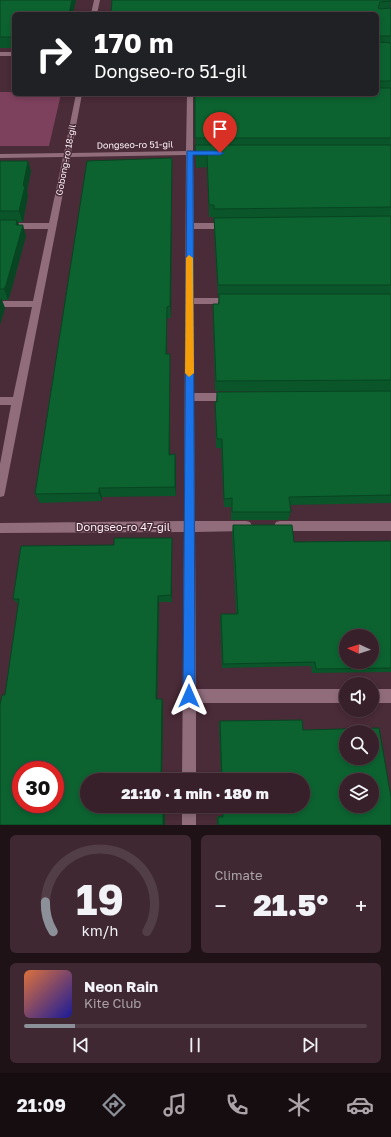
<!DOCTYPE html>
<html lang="en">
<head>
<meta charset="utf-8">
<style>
  :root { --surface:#38202a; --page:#3f2832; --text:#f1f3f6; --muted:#aba3a8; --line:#523e47; --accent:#8c9099 }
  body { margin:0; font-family:"Golos Text",sans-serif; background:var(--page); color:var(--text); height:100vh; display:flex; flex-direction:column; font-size:15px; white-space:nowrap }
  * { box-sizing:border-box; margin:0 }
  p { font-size:13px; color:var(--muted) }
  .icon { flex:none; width:22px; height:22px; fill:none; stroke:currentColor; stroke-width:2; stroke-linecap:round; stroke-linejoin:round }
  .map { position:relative; height:825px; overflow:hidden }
  .side { display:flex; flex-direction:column; gap:10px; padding:10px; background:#1f1217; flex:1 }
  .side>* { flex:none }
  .top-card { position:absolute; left:12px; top:12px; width:367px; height:84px; border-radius:6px; box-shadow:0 2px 6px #0003,0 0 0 1px var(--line); background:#202124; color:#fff; overflow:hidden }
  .needle { width:26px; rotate:273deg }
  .buttons { position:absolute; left:339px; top:629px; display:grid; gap:8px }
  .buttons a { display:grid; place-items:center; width:40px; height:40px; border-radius:50%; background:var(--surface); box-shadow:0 2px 6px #0003,0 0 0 1px var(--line); font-size:20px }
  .speed { position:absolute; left:12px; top:761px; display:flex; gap:8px; font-size:20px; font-weight:700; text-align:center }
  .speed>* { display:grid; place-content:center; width:52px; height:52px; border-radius:50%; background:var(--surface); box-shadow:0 2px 6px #0003,0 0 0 1px var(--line); line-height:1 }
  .speed .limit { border:6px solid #d22; background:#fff; color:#111 }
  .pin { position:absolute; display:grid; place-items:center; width:34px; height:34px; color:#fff; margin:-41px -17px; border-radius:50% 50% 50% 0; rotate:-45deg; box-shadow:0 0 4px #0007 }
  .pin .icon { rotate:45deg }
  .me { position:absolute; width:44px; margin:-22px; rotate:0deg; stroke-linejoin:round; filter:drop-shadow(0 0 3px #0008) }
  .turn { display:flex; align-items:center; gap:14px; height:84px; padding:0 16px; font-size:18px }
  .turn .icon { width:52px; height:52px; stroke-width:2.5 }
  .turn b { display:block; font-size:28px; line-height:34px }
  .big { font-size:30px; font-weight:800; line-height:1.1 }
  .side .tile { flex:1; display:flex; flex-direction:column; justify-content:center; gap:6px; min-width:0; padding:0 14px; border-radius:6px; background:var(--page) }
  .side .dial { align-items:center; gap:0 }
  .dial svg { height:104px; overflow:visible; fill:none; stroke:var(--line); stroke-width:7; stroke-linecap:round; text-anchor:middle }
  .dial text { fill:var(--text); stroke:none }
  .song { display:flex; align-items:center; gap:12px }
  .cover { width:48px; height:48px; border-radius:6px; background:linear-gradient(135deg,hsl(20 70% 55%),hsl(240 70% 35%)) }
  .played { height:4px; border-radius:2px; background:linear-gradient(90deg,var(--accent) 15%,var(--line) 15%) }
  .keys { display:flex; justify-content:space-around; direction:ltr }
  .heat { display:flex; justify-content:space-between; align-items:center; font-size:22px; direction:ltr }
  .side .tiles { flex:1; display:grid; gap:10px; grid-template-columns:1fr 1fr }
  .tile:last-child { grid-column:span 2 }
  .trip { position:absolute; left:80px; top:773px; width:230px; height:40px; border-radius:20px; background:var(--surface); box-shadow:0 2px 6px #0003,0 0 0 1px var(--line); font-weight:800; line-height:40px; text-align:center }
  .tab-bar { display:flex; height:64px; justify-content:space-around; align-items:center; background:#160d11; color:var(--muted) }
  .tab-bar .icon { width:28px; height:28px }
  .tab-bar .active { color:var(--accent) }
  .tab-bar b { font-size:18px; color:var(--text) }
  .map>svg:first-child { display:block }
  .green { fill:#7e415d }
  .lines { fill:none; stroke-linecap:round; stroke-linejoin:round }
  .street { fill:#916d7b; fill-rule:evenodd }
  .wall { fill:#0a5529 }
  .shaded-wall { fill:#084522 }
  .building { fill:#0c6330; stroke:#084522; fill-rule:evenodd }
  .route { fill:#1a73e8; stroke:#114b97 }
  .slow { fill:#f59e0b }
  .labels { text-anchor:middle; stroke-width:3; stroke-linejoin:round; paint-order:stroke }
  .far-street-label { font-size:9px; fill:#fdf1f6; stroke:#4a2b38 }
  .street-label { font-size:11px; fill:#fdf1f6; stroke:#4a2b38 }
</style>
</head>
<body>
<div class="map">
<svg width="391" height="825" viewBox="0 0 391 825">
  <rect width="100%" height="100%" fill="#4a2b38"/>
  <!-- green -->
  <polygon class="green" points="0,92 14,92 14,94 61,94 49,146 0,146"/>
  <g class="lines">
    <!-- street -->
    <g class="street">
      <polygon points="94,0 100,0 97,14 91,14"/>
      <rect x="0" y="52" width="14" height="4"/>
      <polygon points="76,94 82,94 71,153 186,151 187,94 193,94 193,151 200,153 193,155 194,223 227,223 231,226 227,229 194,229 194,298 231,298 235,301 231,304 194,304 194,393 229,393 232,394 234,397 232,400 229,401 194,401 195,521 246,521 250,522 252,526 250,530 246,531 195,532 196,689 346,689 346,703 196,703 196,780 182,780 184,532 0,533 0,523 184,521 186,155 70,157 5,492 4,496 0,497 0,464 11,405 0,405 0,397 13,397 32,307 0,307 0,301 33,301 48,229 0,229 0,223 49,223 63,157 0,158 0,154 64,153"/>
      <polygon points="280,521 391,521 391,531 280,531 276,530 274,526 276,522"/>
      <rect x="372" y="689" width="19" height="14"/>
      <rect x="182" y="806" width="14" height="19"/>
    </g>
  </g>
  <!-- wall -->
  <g class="wall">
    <polygon points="0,0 76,0 73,14 14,14 14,48 0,48"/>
    <polygon points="391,0 390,8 391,8 391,391 215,391 213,316 213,304 218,304 219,296 218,296 214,230 214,221 213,217 209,217 207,167 196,168 194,94 377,94 377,14 111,14"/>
    <polygon points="172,158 172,171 171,318 167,318 167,354 170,365 170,455 175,454 176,496 102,497 102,501 40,503 35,494"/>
    <polygon points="0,161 28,161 31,171 27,191 28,196 23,222 18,222 19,225 26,236 10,295 8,300 2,300 5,308 0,325"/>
    <polygon points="391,391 391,503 290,505 291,512 288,520 231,520 231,507 224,507 221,448 216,448 215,412 217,392"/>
    <polygon points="233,525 294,542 391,541 391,672 312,673 311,666 222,668 220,620 221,614 236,614 232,533"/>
    <polygon points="172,545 172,602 159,602 157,699 162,699 163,702 162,780 87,780 87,806 165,806 165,825 0,825 5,695 18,604 13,599"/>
    <polygon points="220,721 303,730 391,825 217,825 217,816 222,816 222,806 303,806 303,780 221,780 219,723"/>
  </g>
  <!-- shaded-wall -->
  <g class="shaded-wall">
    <polygon points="72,0 76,0 73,14 69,14"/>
    <polygon points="172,158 172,171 171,318 170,306"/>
    <polygon points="28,161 31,171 27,191 28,196 23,222 19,211 23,186"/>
    <polygon points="17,220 21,230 16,225"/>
    <polygon points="23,225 26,236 10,295 8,300 4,289"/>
    <polygon points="1,298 5,308 0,325 0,302"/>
    <polygon points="167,307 167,365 166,354"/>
    <polygon points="170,354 170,464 169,455"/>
    <polygon points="175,454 176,464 176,496 175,487"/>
    <polygon points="99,488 102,497 102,501 99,493"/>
    <polygon points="172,538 172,602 171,595"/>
    <polygon points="158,596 159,602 157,702 156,699"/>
    <polygon points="162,699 163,702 162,780 161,780"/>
    <rect x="163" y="806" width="2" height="19"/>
  </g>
  <!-- building -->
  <g class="building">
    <polygon points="0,0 72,0 69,14 14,14 14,37 0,37"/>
    <polygon points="112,0 391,0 391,1 380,2 378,8 380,9 391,8 391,36 380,36 378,37 379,42 391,43 391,81 377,81 377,14 111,14"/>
    <polygon points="377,88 391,88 391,138 195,138 195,94 377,94"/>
    <polygon points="195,145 391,145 391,207 214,209 214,205 209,205 207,155 196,156"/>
    <polygon points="172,158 170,306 167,307 166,354 170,354 169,455 175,454 175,487 99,488 99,493 35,494 87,161"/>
    <polygon points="0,161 28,161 23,186 25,186 19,211 0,211"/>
    <polygon points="391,216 391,285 218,285 214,218"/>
    <polygon points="0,220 17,220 16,225 23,225 6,285 4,289 0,289"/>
    <polygon points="219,294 391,294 391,380 216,381 213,304 219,304"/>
    <polygon points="391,391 391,495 289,497 291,512 232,512 232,498 224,499 222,439 217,439 215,402 217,402 217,392"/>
    <path d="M 233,525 L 292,525 L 294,542 L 391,541 L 391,668 L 316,669 L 315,662 L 223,664 L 221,614 L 238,614 ZM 346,636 L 372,636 L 372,662 L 346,662 Z"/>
    <path d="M 114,538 L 172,538 L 171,595 L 158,596 L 156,699 L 162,699 L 161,780 L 87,780 L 87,806 L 163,806 L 163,825 L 0,825 L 0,705 L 2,695 L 5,695 L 19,599 L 13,599 L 21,546 L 114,545 ZM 21,770 L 55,770 L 55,804 L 21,804 Z"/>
    <path d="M 302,720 L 303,730 L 379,728 L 391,797 L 391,825 L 218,825 L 218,817 L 223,817 L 223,806 L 303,806 L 303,780 L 222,780 L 220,721 ZM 346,732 L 372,732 L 372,758 L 346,758 ZM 346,780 L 372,780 L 372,806 L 346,806 Z"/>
  </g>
  <!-- route -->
  <polygon class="route" points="187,151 220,151 224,153 220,155 193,155 195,696 193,701 189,703 185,701 183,696"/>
  <!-- slow -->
  <polygon class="slow" points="189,255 193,258 194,373 189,377 185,373 186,258"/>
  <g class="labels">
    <!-- far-street labels -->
    <g class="far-street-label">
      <text transform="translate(135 145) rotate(-1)" y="3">Dongseo-ro 51-gil</text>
      <text transform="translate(66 160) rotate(-79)" y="3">Gobong-ro 18-gil</text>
    </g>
    <!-- street labels -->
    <g class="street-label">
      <text x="123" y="531">Dongseo-ro 47-gil</text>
    </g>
  </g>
</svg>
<div class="buttons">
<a><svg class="needle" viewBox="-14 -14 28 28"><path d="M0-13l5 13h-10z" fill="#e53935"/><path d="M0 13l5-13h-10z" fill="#aba3a8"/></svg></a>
<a><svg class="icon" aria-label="sound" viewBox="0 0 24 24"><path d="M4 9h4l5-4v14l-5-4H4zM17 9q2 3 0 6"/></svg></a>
<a><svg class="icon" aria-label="search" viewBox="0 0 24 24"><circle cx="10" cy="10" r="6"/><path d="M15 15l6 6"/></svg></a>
<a><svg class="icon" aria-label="layers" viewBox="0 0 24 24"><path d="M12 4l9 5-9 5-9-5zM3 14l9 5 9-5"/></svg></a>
</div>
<div class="speed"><div class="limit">30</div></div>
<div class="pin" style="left:220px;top:153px;background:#d93025"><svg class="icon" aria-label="arrive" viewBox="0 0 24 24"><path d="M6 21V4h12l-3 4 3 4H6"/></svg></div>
<svg class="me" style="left:189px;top:696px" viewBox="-20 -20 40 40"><path d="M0-17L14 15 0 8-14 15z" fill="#1a73e8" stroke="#fff" stroke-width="4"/></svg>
<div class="trip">21:10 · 1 min · 180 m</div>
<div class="top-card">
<div class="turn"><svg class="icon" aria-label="right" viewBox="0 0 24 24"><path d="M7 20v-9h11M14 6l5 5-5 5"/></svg><div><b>170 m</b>Dongseo-ro 51-gil</div></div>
</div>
</div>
<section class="side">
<div class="tiles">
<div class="tile dial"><svg viewBox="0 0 100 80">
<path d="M14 69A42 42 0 1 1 86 69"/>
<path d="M14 69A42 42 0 0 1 8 46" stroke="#8c9099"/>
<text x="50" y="56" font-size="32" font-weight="700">19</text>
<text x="50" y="72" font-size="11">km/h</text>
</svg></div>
<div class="tile"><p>Climate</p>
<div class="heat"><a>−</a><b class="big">21.5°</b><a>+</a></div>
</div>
<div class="tile">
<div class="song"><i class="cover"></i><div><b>Neon Rain</b><p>Kite Club</p></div></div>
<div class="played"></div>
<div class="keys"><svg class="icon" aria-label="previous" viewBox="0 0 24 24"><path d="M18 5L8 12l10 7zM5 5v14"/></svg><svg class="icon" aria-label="pause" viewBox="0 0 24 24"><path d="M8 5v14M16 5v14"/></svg><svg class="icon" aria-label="next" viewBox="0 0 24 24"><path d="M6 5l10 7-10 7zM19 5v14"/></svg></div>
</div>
</div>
</section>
<nav class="tab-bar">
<b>21:09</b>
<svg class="icon active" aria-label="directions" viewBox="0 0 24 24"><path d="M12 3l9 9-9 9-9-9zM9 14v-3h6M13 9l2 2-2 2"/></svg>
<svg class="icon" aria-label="music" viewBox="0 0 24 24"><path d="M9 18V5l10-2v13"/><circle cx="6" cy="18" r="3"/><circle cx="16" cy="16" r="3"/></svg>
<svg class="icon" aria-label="phone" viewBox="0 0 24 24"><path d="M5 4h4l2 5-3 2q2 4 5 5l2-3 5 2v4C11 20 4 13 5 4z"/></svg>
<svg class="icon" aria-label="climate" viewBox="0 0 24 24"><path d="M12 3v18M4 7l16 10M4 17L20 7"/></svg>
<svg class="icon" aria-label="car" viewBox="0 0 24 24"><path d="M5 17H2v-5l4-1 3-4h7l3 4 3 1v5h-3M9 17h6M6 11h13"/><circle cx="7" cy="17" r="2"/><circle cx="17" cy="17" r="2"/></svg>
</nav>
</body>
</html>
